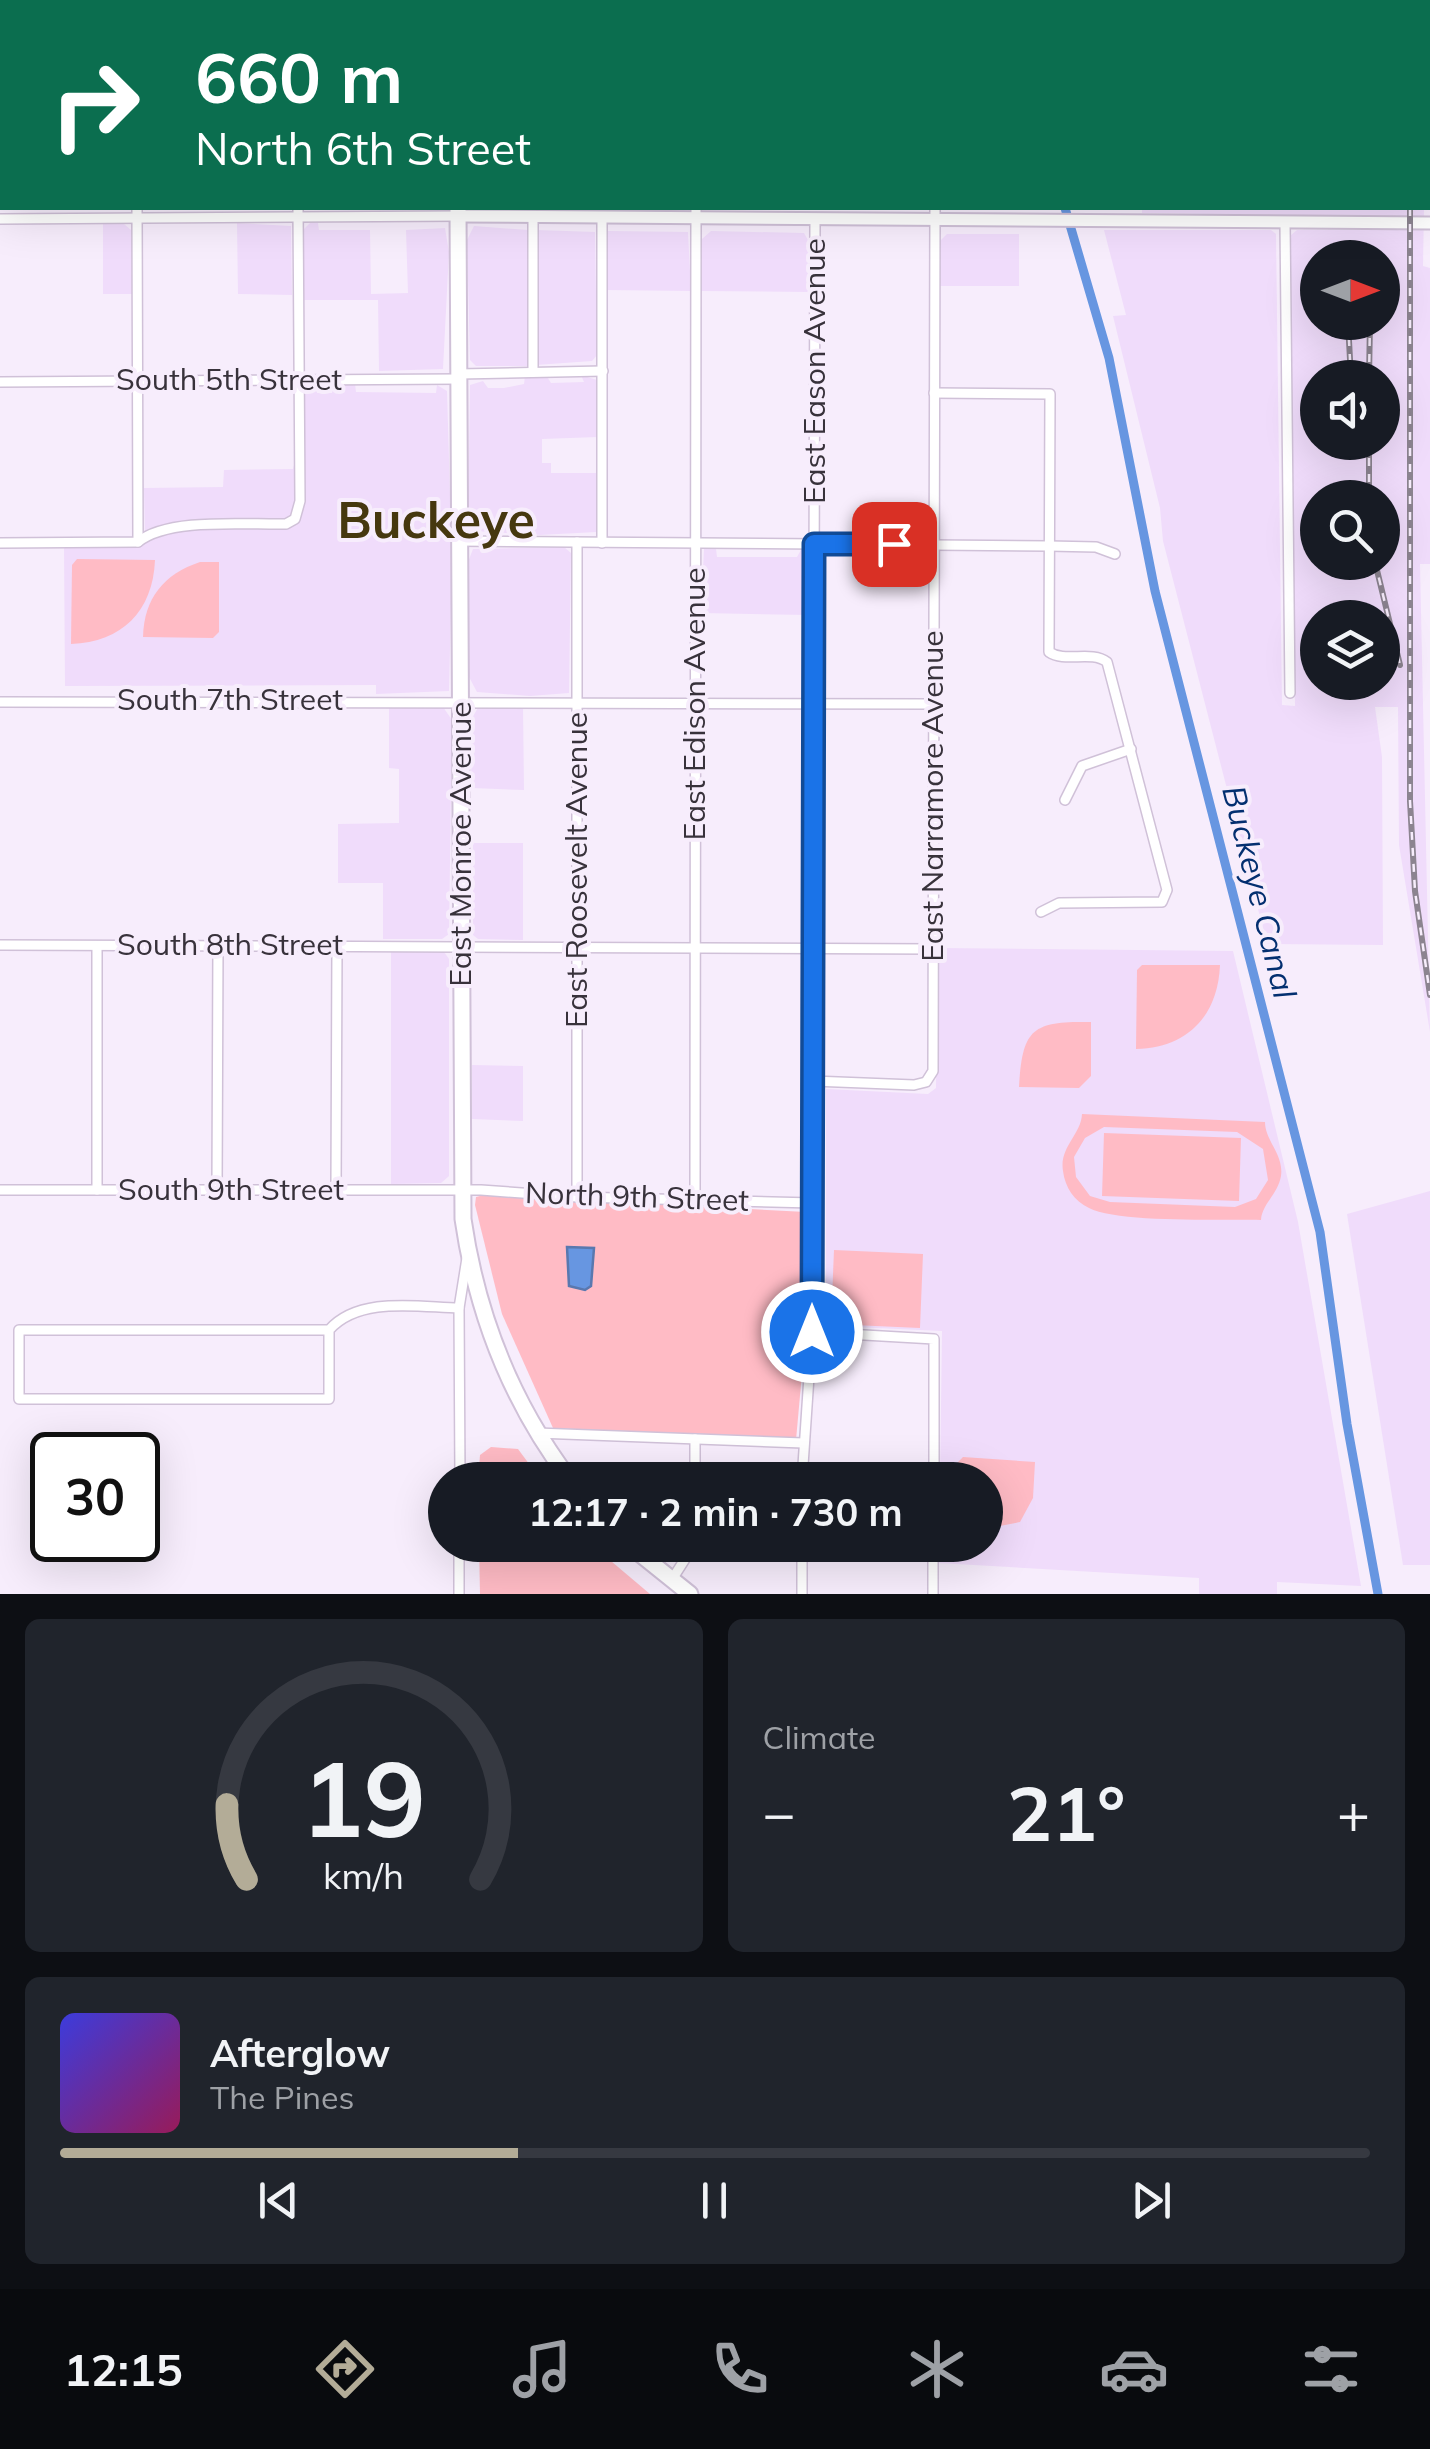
<!DOCTYPE html>
<html lang="en">
<head>
<meta charset="utf-8">
<style>
  :root { --surface:#171b24; --page:#20242c; --text:#f1f3f6; --muted:#9ea1a6; --line:#363941; --accent:#b3ac97 }
  body { margin:0; font-family:Mulish,sans-serif; background:var(--page); color:var(--text); height:100vh; display:flex; flex-direction:column; font-size:38px; white-space:nowrap }
  * { box-sizing:border-box; margin:0 }
  p { font-size:32px; color:var(--muted) }
  .icon { flex:none; width:55px; height:55px; fill:none; stroke:currentColor; stroke-width:2; stroke-linecap:round; stroke-linejoin:round }
  .map { position:relative; height:1594px; overflow:hidden }
  .panel { display:flex; flex-direction:column; gap:25px; padding:25px; background:#0d0f14; flex:1 }
  .panel>* { flex:none }
  .banner { position:absolute; left:0px; top:0px; width:1430px; height:210px; box-shadow:0 10px 40px #0002; background:#0b6e4f; color:#fff; overflow:hidden }
  .needle { width:65px; rotate:90deg }
  .fabs { position:absolute; left:1300px; top:240px; display:grid; gap:20px }
  .fabs a { display:grid; place-items:center; width:100px; height:100px; border-radius:50%; background:var(--surface); box-shadow:0 10px 40px #0002; font-size:50px }
  .speed { position:absolute; left:30px; top:1432px; display:flex; gap:20px; font-size:50px; font-weight:700; text-align:center }
  .speed>* { display:grid; place-content:center; width:130px; height:130px; border-radius:50%; background:var(--surface); box-shadow:0 10px 40px #0002; line-height:1 }
  .speed .limit { border:5px solid #111; border-radius:15px; background:#fff; color:#111 }
  .pin { position:absolute; display:grid; place-items:center; width:85px; height:85px; color:#fff; margin:-42px; border-radius:20px; box-shadow:0 5px 15px #0006 }
  .me { position:absolute; width:110px; margin:-55px; rotate:0deg; stroke-linejoin:round; filter:drop-shadow(0 0 8px #0008) }
  .turn { display:flex; align-items:center; gap:35px; height:210px; padding:0 30px; font-size:45px }
  .turn .icon { width:130px; height:130px; stroke-width:2.5 }
  .turn b { display:block; font-size:70px; line-height:85px }
  .big { font-size:75px; font-weight:700; line-height:1.1 }
  .panel .card { flex:1; display:flex; flex-direction:column; justify-content:center; gap:15px; min-width:0; padding:0 35px; border-radius:15px; background:var(--page) }
  .panel .dial { align-items:center; gap:0 }
  .dial svg { height:260px; overflow:visible; fill:none; stroke:var(--line); stroke-width:7; stroke-linecap:round; text-anchor:middle }
  .dial text { fill:var(--text); stroke:none }
  .song { display:flex; align-items:center; gap:30px }
  .cover { width:120px; height:120px; border-radius:15px; background:linear-gradient(135deg,hsl(240 70% 55%),hsl(330 70% 35%)) }
  .played { height:10px; border-radius:5px; background:linear-gradient(90deg,var(--accent) 35%,var(--line) 35%) }
  .keys { display:flex; justify-content:space-around; direction:ltr }
  .heat { display:flex; justify-content:space-between; align-items:center; font-size:55px; direction:ltr }
  .panel .tiles { flex:1; display:grid; gap:25px; grid-template-columns:1fr 1fr }
  .card:last-child { grid-column:span 2 }
  .trip { position:absolute; left:428px; top:1462px; width:575px; height:100px; border-radius:50px; background:var(--surface); box-shadow:0 10px 40px #0002; font-weight:700; line-height:100px; text-align:center }
  .menu { display:flex; height:160px; justify-content:space-around; align-items:center; background:#090b0e; color:var(--muted) }
  .menu .icon { width:70px; height:70px }
  .menu .on { color:var(--accent) }
  .menu b { font-size:45px; color:var(--text) }
  .map>svg:first-child { display:block }
  .built { fill:#f0dcfb; fill-rule:evenodd }
  .green { fill:#ffbbc5; fill-rule:evenodd }
  .water { fill:#6796e1; stroke:#5978af; stroke-width:2.5 }
  .lines { fill:none; stroke-linecap:round; stroke-linejoin:round }
  .canal { stroke:#6796e1; stroke-width:9 }
  .minor-casing { stroke:#d0c1d8; stroke-width:12 }
  .tertiary-casing { stroke:#d0c1d8; stroke-width:15 }
  .primary-casing { stroke:#d0c1d8; stroke-width:19 }
  .minor { stroke:#fff; stroke-width:9 }
  .tertiary { stroke:#fff; stroke-width:11 }
  .primary { stroke:#fff; stroke-width:15 }
  .rail-casing { stroke:#8c8490; stroke-width:6 }
  .rail { stroke:#f7edfc; stroke-width:2.5; stroke-dasharray:8; stroke-linecap:butt }
  .route-casing { stroke:#114b97; stroke-width:25 }
  .route { stroke:#1a73e8; stroke-width:18 }
  .labels { text-anchor:middle; stroke-width:8; stroke-linejoin:round; paint-order:stroke }
  .street-label { font-size:30px; fill:#38323b; stroke:#f7edfc }
  .water-label { font-size:32px; font-style:italic; fill:#032f70; stroke:#f7edfc }
  .town-label { font-size:50px; font-weight:bold; fill:#46380f; stroke:#f7edfc }
</style>
</head>
<body>
<div class="map">
<svg width="1430" height="1594" viewBox="0 0 1430 1594">
  <rect width="100%" height="100%" fill="#f7edfc"/>
  <!-- built -->
  <g class="built">
    <rect x="1141" y="0" width="283" height="2"/>
    <path d="M 1142,208 L 1424,208 L 1423,266 L 1430,268 L 1430,564 L 1420,564 L 1430,1032 L 1399,845 L 1398,707 L 1375,707 L 1382,757 L 1383,945 L 1267,944 L 1163,541 L 1160,508 L 1113,316 L 1126,315 L 1104,230 L 1271,230 L 1276,234 L 1282,705 L 1295,706 L 1290,236 L 1297,230 L 1399,230 L 1399,217 L 1142,213 ZM 1318,258 L 1382,258 L 1382,322 L 1318,322 ZM 1318,378 L 1382,378 L 1382,442 L 1318,442 ZM 1318,498 L 1382,498 L 1382,562 L 1318,562 ZM 1318,618 L 1382,618 L 1382,682 L 1318,682 Z"/>
    <polygon points="237,223 291,226 292,295 238,294"/>
    <polygon points="310,223 318,223 319,230 370,230 371,294 408,293 406,230 445,228 449,252 443,369 379,371 378,300 304,300 304,229"/>
    <polygon points="103,224 124,224 131,230 132,294 103,294"/>
    <polygon points="474,226 528,230 529,366 476,366 470,360 467,240"/>
    <polygon points="537,230 595,232 597,355 592,361 536,365"/>
    <polygon points="608,231 688,232 691,291 605,290"/>
    <polygon points="711,231 804,233 809,242 809,292 701,291 702,239"/>
    <polygon points="947,234 1019,234 1019,286 940,286 940,241"/>
    <polygon points="546,375 551,383 584,382 581,375 597,380 598,437 542,439 542,463 551,463 551,473 598,473 596,532 540,535 474,531 468,520 470,385 483,381 488,388 504,388 524,384 525,376"/>
    <polygon points="311,384 316,384 317,393 332,393 333,384 355,384 356,392 436,393 437,385 447,391 452,563 449,691 376,694 376,685 65,686 64,547 137,547 145,539 144,488 223,487 224,470 293,469 294,465 304,465 305,391"/>
    <polygon points="564,547 571,553 569,693 530,696 477,692 469,677 468,562 473,549"/>
    <polygon points="802,548 809,554 809,615 701,613 704,549 716,549 717,557 797,557"/>
    <polygon points="389,705 443,707 452,720 449,934 442,939 383,939 383,883 338,883 338,824 399,823 399,769 389,768"/>
    <polygon points="479,706 523,707 524,790 472,788 469,723"/>
    <polygon points="473,843 523,843 523,940 478,939 473,935"/>
    <polygon points="937,948 1233,951 1298,1222 1361,1586 1277,1582 1277,1594 1199,1594 1199,1578 938,1563 938,1545 985,1545 985,1480 940,1480 942,1331 832,1326 826,1320 826,1089 928,1094 936,1088"/>
    <polygon points="391,952 444,952 449,959 449,1176 441,1183 391,1184"/>
    <polygon points="472,1065 523,1066 523,1121 472,1119"/>
    <polygon points="1430,1191 1430,1565 1403,1565 1347,1214"/>
  </g>
  <!-- green -->
  <g class="green">
    <path d="M 77,559 L 155,560 C 153,611 122,642 71,644 L 72,565 Z"/>
    <path d="M 200,562 L 219,562 L 219,632 L 213,638 L 143,637 C 144,598 164,574 200,562 Z"/>
    <path d="M 1142,965 L 1220,965 C 1218,1016 1187,1048 1136,1049 L 1137,970 Z"/>
    <path d="M 1091,1022 L 1091,1076 L 1079,1088 L 1019,1087 C 1022,1028 1033,1021 1091,1022 Z"/>
    <path d="M 1082,1114 L 1265,1122 C 1265,1141 1284,1154 1281,1176 C 1278,1194 1262,1204 1261,1220 C 1224,1219 1117,1223 1089,1208 C 1074,1201 1065,1187 1063,1171 C 1059,1147 1081,1135 1082,1114 ZM 1104,1127 L 1237,1132 L 1263,1149 L 1268,1180 L 1256,1199 L 1235,1207 L 1110,1202 L 1090,1196 L 1076,1177 L 1074,1157 L 1085,1138 Z"/>
    <polygon points="1104,1133 1241,1138 1239,1201 1102,1196"/>
    <polygon points="484,1195 806,1212 807,1318 796,1440 553,1428 502,1314 475,1205 476,1197"/>
    <polygon points="834,1250 923,1254 920,1328 831,1324"/>
    <polygon points="491,1447 518,1449 541,1480 478,1480 480,1455"/>
    <polygon points="963,1457 1035,1462 1033,1498 1020,1522 985,1529 985,1480 957,1480 957,1463"/>
    <polygon points="479,1545 592,1545 650,1594 480,1594"/>
  </g>
  <!-- water -->
  <polygon class="water" points="567,1247 594,1248 591,1286 585,1290 569,1286"/>
  <g class="lines">
    <!-- canal -->
    <g class="canal">
      <polyline points="1011,0 1012,2"/>
      <polyline points="1065,208 1109,358 1155,591 1320,1232 1347,1424 1378,1594"/>
    </g>
    <defs>
      <g id="minor">
        <polyline points="297,0 297,2"/>
        <polyline points="534,0 534,2"/>
        <polyline points="616,0 616,2"/>
        <polyline points="777,0 777,2"/>
        <polyline points="136,2 136,0"/>
        <polyline points="696,2 696,0"/>
        <polyline points="935,2 935,0"/>
        <polyline points="0,54 2,54"/>
        <polyline points="137,208 138,542"/>
        <polyline points="602,218 602,543"/>
        <polyline points="0,219 458,216"/>
        <polyline points="1285,223 1290,693"/>
        <polyline points="533,372 533,217"/>
        <polyline points="459,374 603,371"/>
        <polyline points="0,382 459,379"/>
        <path d="M 934,393 L 1050,394 L 1049,652 C 1065,663 1091,650 1107,662 L 1167,890 L 1162,902 L 1059,903 L 1041,912"/>
        <polyline points="459,541 1049,546 1096,547 1115,554"/>
        <path d="M 0,543 L 138,542 C 168,517 247,525 286,524 L 295,519 L 300,501 L 298,208"/>
        <polyline points="0,702 933,704"/>
        <polyline points="1065,800 1082,766 1131,749"/>
        <polyline points="0,945 933,949"/>
        <polyline points="97,946 97,1190"/>
        <polyline points="813,1081 914,1085 926,1082 933,1071 935,208"/>
        <polyline points="0,1190 481,1190 577,1197 813,1203"/>
        <polyline points="217,1190 218,945"/>
        <polyline points="336,1190 337,945"/>
        <polyline points="577,1197 577,542"/>
        <polyline points="695,1200 696,208"/>
        <path d="M 329,1330 L 19,1330 L 19,1399 L 329,1399 L 329,1330 C 359,1296 417,1307 459,1308"/>
        <polyline points="812,1332 934,1339 934,1480"/>
        <polyline points="537,1433 803,1443"/>
        <polyline points="695,1439 695,1480"/>
        <polyline points="460,1480 459,1308 467,1258"/>
        <polyline points="802,1480 812,1332 815,221"/>
        <polyline points="671,1581 694,1545"/>
        <polyline points="459,1594 459,1545"/>
        <polyline points="802,1594 802,1545"/>
        <polyline points="933,1594 933,1545"/>
      </g>
      <polyline id="tertiary" points="458,216 1430,223"/>
      <g id="primary">
        <polyline points="456,0 456,2"/>
        <path d="M 458,208 L 463,1219 C 477,1315 511,1402 570,1480"/>
        <polyline points="629,1545 690,1594"/>
      </g>
    </defs>
    <!-- minor casing -->
    <use href="#minor" class="minor-casing"/>
    <!-- tertiary casing -->
    <use href="#tertiary" class="tertiary-casing"/>
    <!-- primary casing -->
    <use href="#primary" class="primary-casing"/>
    <!-- minor -->
    <use href="#minor" class="minor"/>
    <!-- tertiary -->
    <use href="#tertiary" class="tertiary"/>
    <!-- primary -->
    <use href="#primary" class="primary"/>
    <defs>
      <g id="rail">
        <polyline points="1400,0 1401,2"/>
        <polyline points="1410,208 1410,801 1415,891 1430,995"/>
        <polyline points="1353,245 1353,258"/>
        <polyline points="1348,322 1351,378"/>
        <polyline points="1369,378 1370,322"/>
        <polyline points="1369,442 1369,498"/>
        <polyline points="1375,562 1400,665"/>
      </g>
    </defs>
    <!-- rail casing -->
    <use href="#rail" class="rail-casing"/>
    <!-- rail -->
    <use href="#rail" class="rail"/>
  </g>
  <g class="lines">
    <defs>
      <polyline id="route" points="812,1332 814,544 894,544"/>
    </defs>
    <!-- route casing -->
    <use href="#route" class="route-casing"/>
    <!-- route -->
    <use href="#route" class="route"/>
  </g>
  <g class="labels">
    <!-- street labels -->
    <g class="street-label">
      <text transform="translate(815 371) rotate(-90)" y="10">East Eason Avenue</text>
      <text x="229" y="390">South 5th Street</text>
      <text x="230" y="710">South 7th Street</text>
      <text transform="translate(695 704) rotate(-90)" y="10">East Edison Avenue</text>
      <text transform="translate(933 796) rotate(-90)" y="10">East Narramore Avenue</text>
      <text transform="translate(461 844) rotate(-90)" y="10">East Monroe Avenue</text>
      <text transform="translate(577 870) rotate(-90)" y="10">East Roosevelt Avenue</text>
      <text x="230" y="955">South 8th Street</text>
      <text x="231" y="1200">South 9th Street</text>
      <text transform="translate(637 1197) rotate(2)" y="10">North 9th Street</text>
    </g>
    <!-- water labels -->
    <g class="water-label">
      <text transform="translate(1259 892) rotate(76)" y="11">Buckeye Canal</text>
    </g>
    <!-- town labels -->
    <g class="town-label">
      <text x="436" y="538">Buckeye</text>
    </g>
  </g>
</svg>
<div class="fabs">
<a><svg class="needle" viewBox="-14 -14 28 28"><path d="M0-13l5 13h-10z" fill="#e53935"/><path d="M0 13l5-13h-10z" fill="#9ea1a6"/></svg></a>
<a><svg class="icon" aria-label="sound" viewBox="0 0 24 24"><path d="M4 9h4l5-4v14l-5-4H4zM17 9q2 3 0 6"/></svg></a>
<a><svg class="icon" aria-label="search" viewBox="0 0 24 24"><circle cx="10" cy="10" r="6"/><path d="M15 15l6 6"/></svg></a>
<a><svg class="icon" aria-label="layers" viewBox="0 0 24 24"><path d="M12 4l9 5-9 5-9-5zM3 14l9 5 9-5"/></svg></a>
</div>
<div class="speed"><div class="limit">30</div></div>
<div class="pin" style="left:894px;top:544px;background:#d93025"><svg class="icon" aria-label="arrive" viewBox="0 0 24 24"><path d="M6 21V4h12l-3 4 3 4H6"/></svg></div>
<svg class="me" style="left:812px;top:1332px" viewBox="-20 -20 40 40"><circle r="17" fill="#1a73e8" stroke="#fff" stroke-width="3"/><path d="M0-11L8 9 0 5-8 9z" fill="#fff"/></svg>
<div class="trip">12:17 · 2 min · 730 m</div>
<div class="banner">
<div class="turn"><svg class="icon" aria-label="right" viewBox="0 0 24 24"><path d="M7 20v-9h11M14 6l5 5-5 5"/></svg><div><b>660 m</b>North 6th Street</div></div>
</div>
</div>
<section class="panel">
<div class="tiles">
<div class="card dial"><svg viewBox="0 0 100 80">
<path d="M14 69A42 42 0 1 1 86 69"/>
<path d="M14 69A42 42 0 0 1 8 46" stroke="#b3ac97"/>
<text x="50" y="56" font-size="32" font-weight="700">19</text>
<text x="50" y="72" font-size="11">km/h</text>
</svg></div>
<div class="card"><p>Climate</p>
<div class="heat"><a>−</a><b class="big">21°</b><a>+</a></div>
</div>
<div class="card">
<div class="song"><i class="cover"></i><div><b>Afterglow</b><p>The Pines</p></div></div>
<div class="played"></div>
<div class="keys"><svg class="icon" aria-label="previous" viewBox="0 0 24 24"><path d="M18 5L8 12l10 7zM5 5v14"/></svg><svg class="icon" aria-label="pause" viewBox="0 0 24 24"><path d="M8 5v14M16 5v14"/></svg><svg class="icon" aria-label="next" viewBox="0 0 24 24"><path d="M6 5l10 7-10 7zM19 5v14"/></svg></div>
</div>
</div>
</section>
<nav class="menu">
<b>12:15</b>
<svg class="icon on" aria-label="directions" viewBox="0 0 24 24"><path d="M12 3l9 9-9 9-9-9zM9 14v-3h6M13 9l2 2-2 2"/></svg>
<svg class="icon" aria-label="music" viewBox="0 0 24 24"><path d="M9 18V5l10-2v13"/><circle cx="6" cy="18" r="3"/><circle cx="16" cy="16" r="3"/></svg>
<svg class="icon" aria-label="phone" viewBox="0 0 24 24"><path d="M5 4h4l2 5-3 2q2 4 5 5l2-3 5 2v4C11 20 4 13 5 4z"/></svg>
<svg class="icon" aria-label="climate" viewBox="0 0 24 24"><path d="M12 3v18M4 7l16 10M4 17L20 7"/></svg>
<svg class="icon" aria-label="car" viewBox="0 0 24 24"><path d="M5 17H2v-5l4-1 3-4h7l3 4 3 1v5h-3M9 17h6M6 11h13"/><circle cx="7" cy="17" r="2"/><circle cx="17" cy="17" r="2"/></svg>
<svg class="icon" aria-label="filters" viewBox="0 0 24 24"><path d="M4 7h16M4 17h16"/><circle cx="9" cy="7" r="2"/><circle cx="15" cy="17" r="2"/></svg>
</nav>
</body>
</html>
